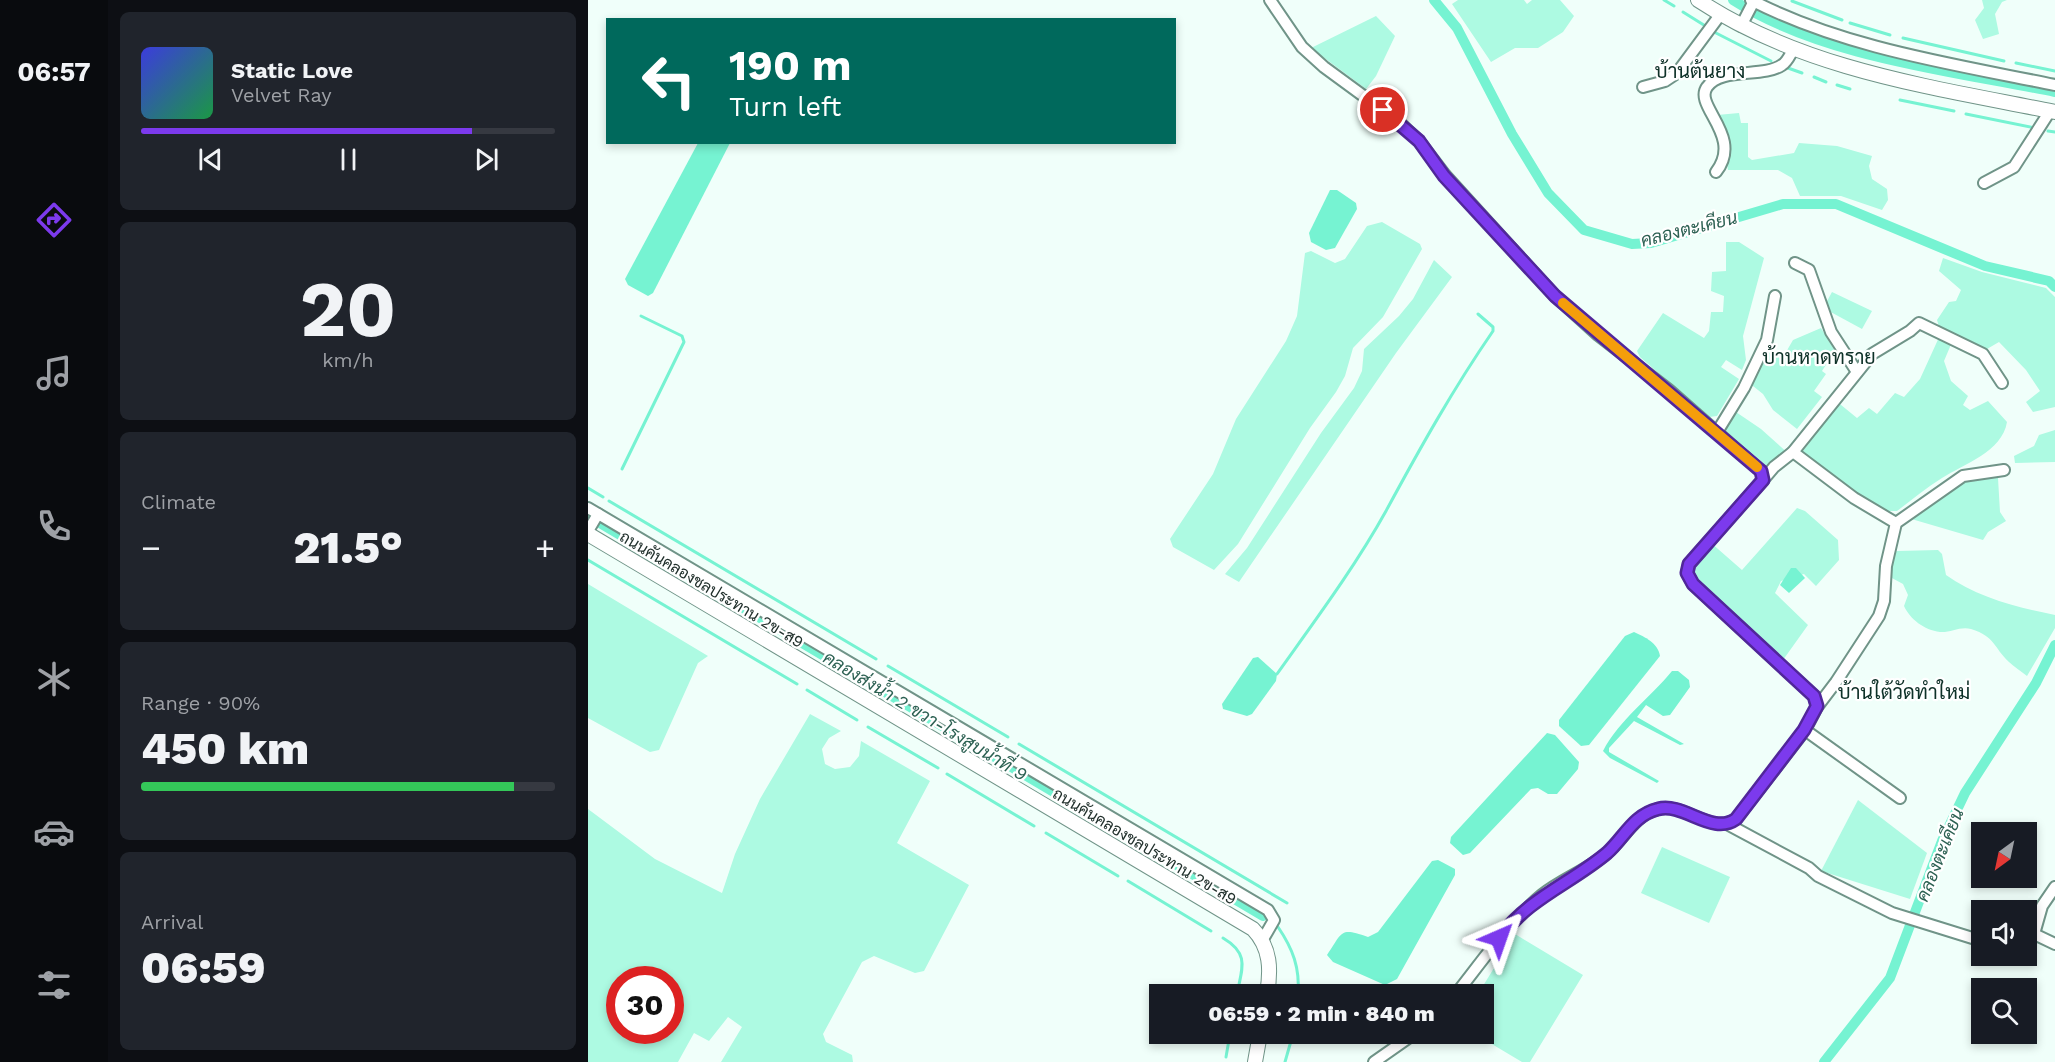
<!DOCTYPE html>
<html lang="en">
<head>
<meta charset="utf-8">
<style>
  :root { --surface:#171b24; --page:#20242c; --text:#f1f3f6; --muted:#9ea1a6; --line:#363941; --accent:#7c3aed }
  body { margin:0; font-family:"Work Sans",Sarabun,sans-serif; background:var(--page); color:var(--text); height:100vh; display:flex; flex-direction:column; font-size:22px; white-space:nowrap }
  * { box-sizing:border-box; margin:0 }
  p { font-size:20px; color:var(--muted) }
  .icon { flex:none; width:33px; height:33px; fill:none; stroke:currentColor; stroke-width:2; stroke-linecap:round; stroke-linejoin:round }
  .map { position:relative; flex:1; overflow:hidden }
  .panel { display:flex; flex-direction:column; gap:12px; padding:12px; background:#0d0f14; width:480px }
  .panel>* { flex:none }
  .top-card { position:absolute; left:18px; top:18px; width:570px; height:126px; border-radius:0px; box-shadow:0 3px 9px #0003; background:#00695c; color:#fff; overflow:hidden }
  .needle { width:39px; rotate:213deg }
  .controls { position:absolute; left:1383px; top:822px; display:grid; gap:12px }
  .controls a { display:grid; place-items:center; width:66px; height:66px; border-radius:0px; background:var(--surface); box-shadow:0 3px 9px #0003; font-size:30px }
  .speed { position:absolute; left:18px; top:966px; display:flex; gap:12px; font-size:30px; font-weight:700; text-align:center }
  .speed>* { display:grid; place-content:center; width:78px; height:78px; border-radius:50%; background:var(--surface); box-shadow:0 3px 9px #0003; line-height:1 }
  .speed .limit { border:9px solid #d22; background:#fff; color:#111 }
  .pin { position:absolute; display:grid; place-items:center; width:51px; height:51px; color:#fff; margin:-26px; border:3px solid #fff; border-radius:50%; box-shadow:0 2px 6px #0007 }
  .me { position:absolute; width:66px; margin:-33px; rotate:43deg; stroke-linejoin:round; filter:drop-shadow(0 0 4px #0008) }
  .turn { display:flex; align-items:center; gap:21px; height:126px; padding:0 24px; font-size:27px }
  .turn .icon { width:78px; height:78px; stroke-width:2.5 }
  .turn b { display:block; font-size:42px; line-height:51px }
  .big { font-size:45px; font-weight:800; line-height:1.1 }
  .panel .widget { flex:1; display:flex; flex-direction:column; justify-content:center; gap:9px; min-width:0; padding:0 21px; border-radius:9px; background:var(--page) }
  .panel .dial { align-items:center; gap:0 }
  .dial b { font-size:78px; line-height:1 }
  .song { display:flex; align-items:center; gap:18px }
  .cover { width:72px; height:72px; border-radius:9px; background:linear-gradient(135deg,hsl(240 70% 55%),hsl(140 70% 35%)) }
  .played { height:6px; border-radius:3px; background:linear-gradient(90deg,var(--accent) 80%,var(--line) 80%) }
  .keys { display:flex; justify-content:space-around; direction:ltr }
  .heat { display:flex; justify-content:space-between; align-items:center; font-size:33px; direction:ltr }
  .charge { height:9px; border-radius:4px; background:linear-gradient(90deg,#34c759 90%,var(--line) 0) }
  .trip { position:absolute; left:561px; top:984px; width:345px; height:60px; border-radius:0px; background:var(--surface); box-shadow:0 3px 9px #0003; font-weight:800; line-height:60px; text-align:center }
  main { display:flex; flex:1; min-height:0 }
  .tab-bar { display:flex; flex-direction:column; width:108px; justify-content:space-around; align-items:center; background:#090b0e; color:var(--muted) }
  .tab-bar .icon { width:42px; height:42px }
  .tab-bar .active { color:var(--accent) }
  .tab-bar b { font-size:27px; color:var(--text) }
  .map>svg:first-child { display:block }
  .green { fill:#adfae2; fill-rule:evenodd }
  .water { fill:#76f3d2 }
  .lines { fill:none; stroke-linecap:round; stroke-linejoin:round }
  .stream { stroke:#76f3d2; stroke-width:3 }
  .canal { stroke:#76f3d2; stroke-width:10 }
  .street-casing { stroke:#709488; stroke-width:14 }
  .secondary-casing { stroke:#709488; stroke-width:16 }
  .street { stroke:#fff; stroke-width:10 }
  .secondary { stroke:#fff; stroke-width:14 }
  .route-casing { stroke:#51269a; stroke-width:15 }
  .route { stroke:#7c3aed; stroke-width:10 }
  .slow { stroke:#f59e0b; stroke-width:10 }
  .labels { text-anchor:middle; stroke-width:4.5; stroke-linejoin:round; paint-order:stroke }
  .street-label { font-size:16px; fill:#21302c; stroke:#fff }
  .water-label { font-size:18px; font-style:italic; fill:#2d6153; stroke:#fff }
  .quarter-label { font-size:20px; fill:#0e3128; stroke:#fff }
</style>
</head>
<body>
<main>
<nav class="tab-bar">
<b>06:57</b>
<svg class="icon active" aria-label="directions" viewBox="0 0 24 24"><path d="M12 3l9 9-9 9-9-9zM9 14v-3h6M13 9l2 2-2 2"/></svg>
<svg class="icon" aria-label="music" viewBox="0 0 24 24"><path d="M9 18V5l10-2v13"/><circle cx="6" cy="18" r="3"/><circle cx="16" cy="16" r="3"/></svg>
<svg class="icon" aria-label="phone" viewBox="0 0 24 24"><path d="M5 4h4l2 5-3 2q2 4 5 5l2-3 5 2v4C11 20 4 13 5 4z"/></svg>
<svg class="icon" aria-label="climate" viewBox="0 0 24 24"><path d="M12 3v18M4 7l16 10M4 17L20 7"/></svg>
<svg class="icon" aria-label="car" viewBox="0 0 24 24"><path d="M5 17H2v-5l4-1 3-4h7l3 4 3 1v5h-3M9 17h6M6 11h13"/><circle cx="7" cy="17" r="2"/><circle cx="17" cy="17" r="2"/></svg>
<svg class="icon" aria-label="filters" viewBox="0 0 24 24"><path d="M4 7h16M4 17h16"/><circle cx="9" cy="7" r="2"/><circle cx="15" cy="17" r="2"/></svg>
</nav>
<section class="panel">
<div class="widget">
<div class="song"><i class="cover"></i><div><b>Static Love</b><p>Velvet Ray</p></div></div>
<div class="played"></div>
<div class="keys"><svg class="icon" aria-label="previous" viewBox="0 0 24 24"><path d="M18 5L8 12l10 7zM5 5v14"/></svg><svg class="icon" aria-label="pause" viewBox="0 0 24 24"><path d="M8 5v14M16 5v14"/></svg><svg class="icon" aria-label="next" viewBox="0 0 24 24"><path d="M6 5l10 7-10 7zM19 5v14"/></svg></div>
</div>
<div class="widget dial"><b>20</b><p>km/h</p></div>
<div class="widget"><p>Climate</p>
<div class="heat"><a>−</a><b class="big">21.5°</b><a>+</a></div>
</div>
<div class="widget"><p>Range · 90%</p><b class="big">450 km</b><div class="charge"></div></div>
<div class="widget"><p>Arrival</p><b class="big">06:59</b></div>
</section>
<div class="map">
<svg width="1467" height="1062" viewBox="0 0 1467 1062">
  <rect width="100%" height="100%" fill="#f0fffa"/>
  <!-- green -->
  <g class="green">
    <polygon points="870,0 936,0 939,4 944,0 972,0 986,16 975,32 950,48 927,48 903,62 864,4"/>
    <polygon points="1394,0 1419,0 1414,2 1407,14 1411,34 1395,39 1387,20 1396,8"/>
    <polygon points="788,16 807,36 788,76 778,89 723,48"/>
    <polygon points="1151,113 1153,123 1160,123 1160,157 1164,160 1206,153 1211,143 1249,146 1284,156 1281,166 1284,179 1299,189 1300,200 1294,210 1253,196 1212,196 1204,178 1190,170 1140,170 1129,115"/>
    <polygon points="794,222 832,244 834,249 795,317 765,348 757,376 748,392 722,428 650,544 626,570 585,547 582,539 625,474 648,419 698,341 709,316 717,253 723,251 747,263 757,259 779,226"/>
    <polygon points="1138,242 1151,242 1176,258 1155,336 1158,360 1154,370 1138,360 1133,367 1151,379 1129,416 1121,417 1052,357 1049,351 1075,313 1116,338 1121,331 1123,312 1135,312 1136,296 1123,291 1124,272 1138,271"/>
    <path d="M 1355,258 L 1394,272 L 1458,288 L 1467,297 L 1467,407 L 1445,412 L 1438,402 L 1452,391 L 1438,370 L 1411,342 L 1399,349 L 1367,335 L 1356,361 L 1363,381 L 1380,396 L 1375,405 L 1382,410 L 1400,401 L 1419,422 C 1414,452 1376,464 1354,478 C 1338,488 1324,500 1309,511 L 1299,511 L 1251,482 L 1214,452 L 1221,443 L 1215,437 L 1247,400 L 1269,418 L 1281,408 L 1289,414 L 1307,393 L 1316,397 L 1332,379 L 1353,333 L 1349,320 L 1361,302 L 1368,301 L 1373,290 L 1351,271 Z"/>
    <polygon points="846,260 864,277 808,353 651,582 637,574 659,548 733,433 766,388 774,371 776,349 811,316 825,299"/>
    <polygon points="1244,292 1284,311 1274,329 1239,310 1238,303"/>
    <polygon points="1233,328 1247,351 1234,371 1238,374 1226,391 1234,397 1209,429 1185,410 1175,394 1160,382 1176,350 1194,359 1205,340"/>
    <polygon points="1145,410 1173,429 1202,455 1187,473 1134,428"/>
    <polygon points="1467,430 1467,462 1427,463 1426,456 1446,446 1451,435"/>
    <polygon points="1406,474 1410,478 1412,512 1418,521 1400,532 1395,540 1320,518 1379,478"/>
    <polygon points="1209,508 1217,511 1250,540 1251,560 1228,586 1216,574 1193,581 1187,593 1220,625 1195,660 1104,573 1104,562 1122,542 1154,570"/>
    <path d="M 1350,550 L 1354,554 L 1358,575 C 1388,597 1431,608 1467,615 L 1467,628 L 1439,676 C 1433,671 1426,667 1421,662 C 1405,647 1408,637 1383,629 C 1372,626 1362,633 1352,632 C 1336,630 1322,619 1316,606 L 1320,595 L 1315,584 L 1302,577 L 1302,555 L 1309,551 Z"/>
    <polygon points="0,584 120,656 110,663 71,750 62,752 0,718"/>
    <path d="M 222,714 L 253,731 L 241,738 L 234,749 L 237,764 L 247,769 L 262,767 L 271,756 L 273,741 L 342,781 L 309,843 L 381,885 L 336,971 L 327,973 L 286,956 L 274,962 L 235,1034 L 238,1042 L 264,1055 L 265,1062 L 133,1062 L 154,1027 L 140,1017 L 121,1041 L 106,1033 L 90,1062 L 0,1062 L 0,809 L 67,859 L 134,893 L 147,854 L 172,799 ZM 32,980 L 82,980 L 82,1030 L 32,1030 Z"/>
    <polygon points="1270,800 1339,853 1322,899 1233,871"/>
    <polygon points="1074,847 1142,877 1121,923 1053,893"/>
    <polygon points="927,934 995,975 942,1062 934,1062 887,1034 896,1034 896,994 890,994"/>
  </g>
  <!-- water -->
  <g class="water">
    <polygon points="110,143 142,143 65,293 60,296 40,285 37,279"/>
    <polygon points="742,190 749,190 768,203 769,209 747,248 738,250 723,242 721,233"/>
    <polygon points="1203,568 1208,568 1217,578 1201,593 1192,585"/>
    <path d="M 1046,632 C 1057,637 1070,643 1072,656 L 1001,745 L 993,746 L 971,726 L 971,720 L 1037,636 Z"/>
    <polygon points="670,657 689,674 688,681 664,714 659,716 635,709 634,704 665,658"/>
    <path d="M 1084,671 L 1090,671 L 1101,680 L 1102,687 L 1082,715 L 1075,716 L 1058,705 L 1049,717 L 1096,744 L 1092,745 L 1046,721 L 1021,748 L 1021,752 L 1071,781 L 1069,783 L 1022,758 L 1015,751 C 1031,720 1062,698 1084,671 Z"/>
    <polygon points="959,733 967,735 991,762 990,769 969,794 960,794 950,788 943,789 882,853 875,855 862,843 863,837"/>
    <path d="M 850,860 L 867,869 L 867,875 L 809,979 L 797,985 L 745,962 L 739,955 C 755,932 751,927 780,937 L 790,932 L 844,861 Z"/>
  </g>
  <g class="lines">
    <!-- stream -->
    <g class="stream">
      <polyline points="1076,0 1086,6"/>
      <polyline points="1204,1 1254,20"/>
      <polyline points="1095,12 1119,27"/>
      <polyline points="1262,23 1302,35"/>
      <polyline points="1126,32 1183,61"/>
      <polyline points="1315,38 1416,61"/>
      <polyline points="1428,63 1467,71"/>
      <polyline points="1200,68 1214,73"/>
      <polyline points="1226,77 1238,82"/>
      <polyline points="1249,85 1262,89"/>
      <polyline points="1312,100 1366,111"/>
      <polyline points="1378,114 1447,128"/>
      <polyline points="1460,131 1467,132"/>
      <polyline points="34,469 96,342 94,336 53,316"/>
      <polyline points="0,488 15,497"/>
      <polyline points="21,501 288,659"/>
      <polyline points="0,560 209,684"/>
      <polyline points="300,666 420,737"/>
      <path d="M 689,674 C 726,622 767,567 798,511 C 831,450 865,389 905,331 L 905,327 L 890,314"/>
      <polyline points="219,690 269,720"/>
      <polyline points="280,727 350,768"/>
      <polyline points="431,744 699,903"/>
      <polyline points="359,774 446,826"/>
      <polyline points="458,833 530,876"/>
      <polyline points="540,881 623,931"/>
      <path d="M 690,927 C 705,949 712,968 710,994"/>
      <path d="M 635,938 C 662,954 654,968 649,994"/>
      <polyline points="638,1057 642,1034"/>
      <polyline points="697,1062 705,1034"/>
    </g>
    <!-- canal -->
    <g class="canal">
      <polyline points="846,0 869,28 924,134 960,193 996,230 1044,244 1063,243 1195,204 1248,204 1397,266 1461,281 1467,287"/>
      <path d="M 1145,0 C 1234,57 1364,71 1467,92"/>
      <polyline points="0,516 675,916"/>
      <polyline points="1236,1062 1302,978 1354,841 1377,793 1448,683 1467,645"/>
    </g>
    <defs>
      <g id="street">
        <polyline points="682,0 714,47 736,67 811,122 831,141 857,175 967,296 1010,335 1081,390 1173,471 1175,480 1101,564 1099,573 1105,584 1226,696 1229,707"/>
        <path d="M 1163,0 C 1256,48 1365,64 1467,85"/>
        <polyline points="1153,26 1166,1"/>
        <polyline points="1055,87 1077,81 1089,73 1132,15"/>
        <path d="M 1128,172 C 1156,136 1105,106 1119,87 C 1133,67 1175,78 1194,65 C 1199,62 1202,55 1205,50"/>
        <polyline points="1396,183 1426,167 1462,111"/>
        <polyline points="1207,263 1221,270 1243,332 1269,372"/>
        <polyline points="1129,432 1156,388 1179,340 1187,296"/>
        <polyline points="1205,452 1266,498 1308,523"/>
        <polyline points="1175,480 1186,467 1205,452 1284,354 1322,331 1331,323 1395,354 1414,383"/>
        <polyline points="0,508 680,910 686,920 675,939"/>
        <polyline points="0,531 10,514"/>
        <polyline points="1217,730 1312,798"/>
        <polyline points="1141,825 1221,868 1230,876 1304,913 1394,941"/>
        <polyline points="1446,934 1454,906 1467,887"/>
        <polyline points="1438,936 1446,934 1467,944"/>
        <path d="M 868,994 C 895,960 920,923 954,895 C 974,879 1000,870 1019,853 C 1037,838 1046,815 1070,809 C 1096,802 1125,836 1148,819 L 1217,730 L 1229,707 L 1248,682 L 1291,616 L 1296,601 L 1298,566 L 1308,523 L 1375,476 L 1416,470"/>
        <polyline points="786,1062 826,1034"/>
      </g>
      <g id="secondary">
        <path d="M 1110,0 C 1216,70 1344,87 1467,112"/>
        <path d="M 0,534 L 665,929 C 683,948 683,970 679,994"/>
        <polyline points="667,1062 672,1034"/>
      </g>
    </defs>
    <!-- street casing -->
    <use href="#street" class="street-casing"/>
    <!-- secondary casing -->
    <use href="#secondary" class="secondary-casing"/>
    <!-- street -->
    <use href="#street" class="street"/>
    <!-- secondary -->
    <use href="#secondary" class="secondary"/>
  </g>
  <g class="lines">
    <defs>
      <path id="route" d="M 795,110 L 831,141 L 856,176 L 967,296 L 1173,471 L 1175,480 L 1101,564 L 1099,573 L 1105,584 L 1226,696 L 1229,706 L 1216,730 L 1148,819 C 1124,836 1096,802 1070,809 C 1045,815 1036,838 1019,853 C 982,884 942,897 911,938"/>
    </defs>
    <!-- route casing -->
    <use href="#route" class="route-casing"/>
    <!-- route -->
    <use href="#route" class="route"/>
    <!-- slow -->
    <polyline class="slow" points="975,303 1169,467"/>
  </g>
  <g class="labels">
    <!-- street labels -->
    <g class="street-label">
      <text transform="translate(124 589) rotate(31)" y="6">ถนนคันคลองชลประทาน 2ข-ส9</text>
      <text transform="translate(557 846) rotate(31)" y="6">ถนนคันคลองชลประทาน 2ข-ส9</text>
    </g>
    <!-- water labels -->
    <g class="water-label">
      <text transform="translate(1101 229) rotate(-14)" y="6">คลองตะเคียน</text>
      <text transform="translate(337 716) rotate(31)" y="6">คลองส่งน้ำ 2 ขวา-โรงสูบน้ำที่ 9</text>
      <text transform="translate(1352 855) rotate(-68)" y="6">คลองตะเคียน</text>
    </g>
    <!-- quarter labels -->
    <g class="quarter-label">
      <text x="1112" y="78">บ้านต้นยาง</text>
      <text x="1231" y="364">บ้านหาดทราย</text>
      <text x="1316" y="699">บ้านใต้วัดทำใหม่</text>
    </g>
  </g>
</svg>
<div class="controls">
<a><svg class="needle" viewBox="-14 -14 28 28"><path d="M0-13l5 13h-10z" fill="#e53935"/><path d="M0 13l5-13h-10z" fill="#9ea1a6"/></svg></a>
<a><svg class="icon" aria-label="sound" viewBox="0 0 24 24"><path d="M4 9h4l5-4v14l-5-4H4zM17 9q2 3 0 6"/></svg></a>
<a><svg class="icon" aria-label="search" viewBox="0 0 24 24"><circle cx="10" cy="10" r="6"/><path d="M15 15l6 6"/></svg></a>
</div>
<div class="speed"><div class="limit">30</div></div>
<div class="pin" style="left:795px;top:110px;background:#d93025"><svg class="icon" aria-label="arrive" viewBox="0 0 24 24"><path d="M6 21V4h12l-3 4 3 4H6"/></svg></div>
<svg class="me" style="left:911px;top:938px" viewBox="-20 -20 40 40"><path d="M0-17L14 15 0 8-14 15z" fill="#7c3aed" stroke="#fff" stroke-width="4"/></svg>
<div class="trip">06:59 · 2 min · 840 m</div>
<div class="top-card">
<div class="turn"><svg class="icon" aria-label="left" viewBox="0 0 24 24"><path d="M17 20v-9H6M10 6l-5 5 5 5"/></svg><div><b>190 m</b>Turn left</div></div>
</div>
</div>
</main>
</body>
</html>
